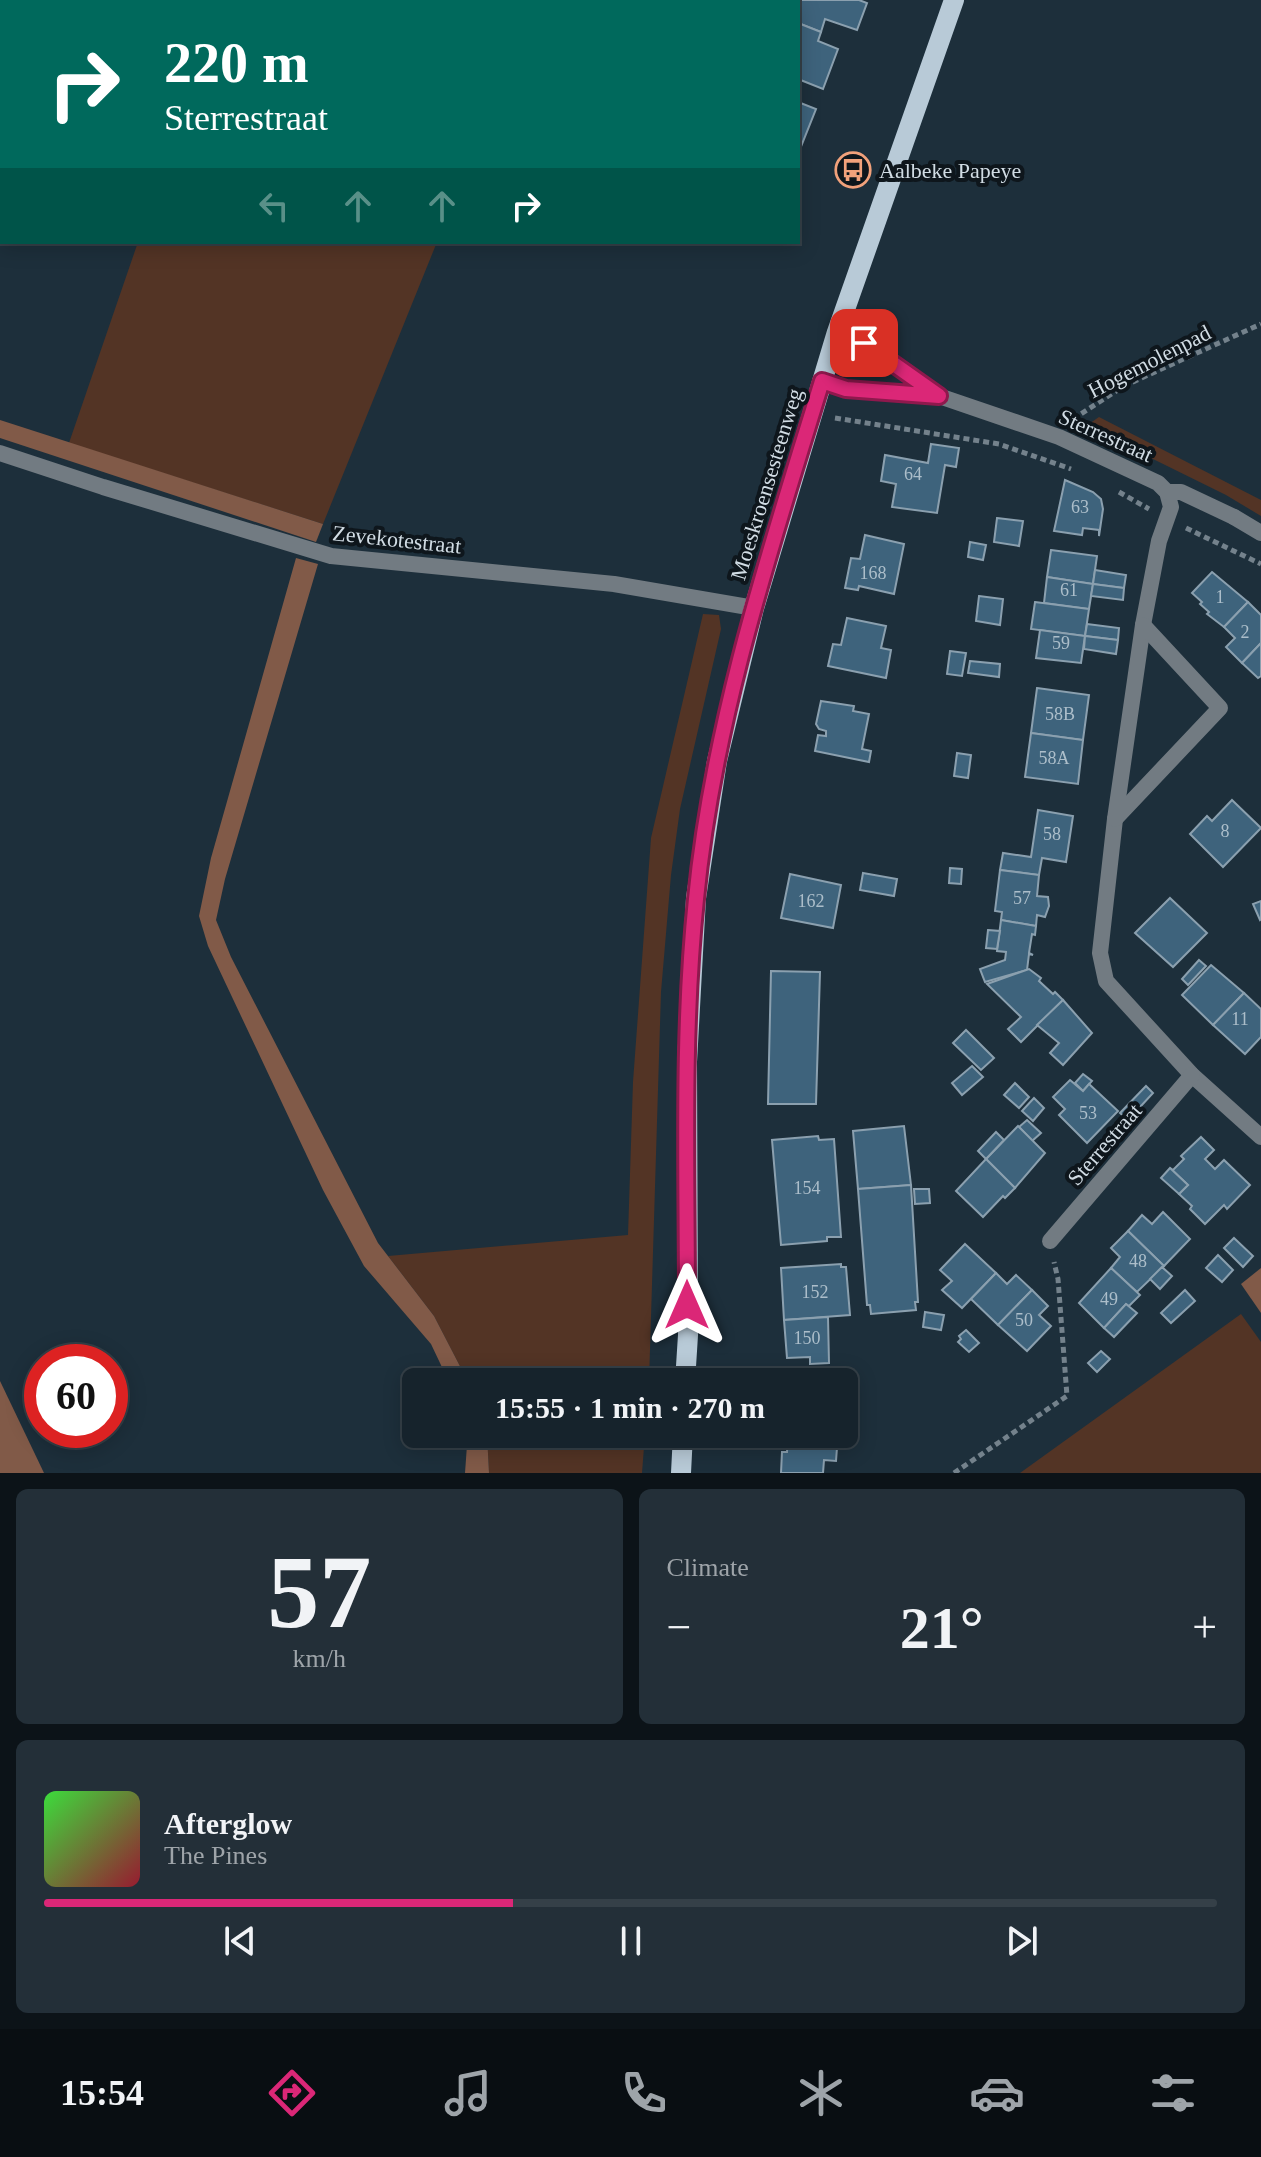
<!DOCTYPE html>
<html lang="en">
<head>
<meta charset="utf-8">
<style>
  :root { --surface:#16232c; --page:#232f38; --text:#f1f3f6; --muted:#9ea4a9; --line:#354048; --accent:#db2777 }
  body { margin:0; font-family:Georgia,serif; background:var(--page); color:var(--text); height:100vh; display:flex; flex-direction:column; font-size:30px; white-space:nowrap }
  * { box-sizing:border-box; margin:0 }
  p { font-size:26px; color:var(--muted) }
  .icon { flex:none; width:44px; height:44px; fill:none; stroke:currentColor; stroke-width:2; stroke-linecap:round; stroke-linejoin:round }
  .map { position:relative; height:1473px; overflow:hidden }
  .side { display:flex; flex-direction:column; gap:16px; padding:16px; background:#0c1318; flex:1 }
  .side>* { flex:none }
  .banner { position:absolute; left:0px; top:0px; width:800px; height:244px; box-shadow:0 4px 20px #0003,0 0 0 2px var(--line); background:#00695c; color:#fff; overflow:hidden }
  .speed { position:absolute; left:24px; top:1344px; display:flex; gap:16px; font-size:40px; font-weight:700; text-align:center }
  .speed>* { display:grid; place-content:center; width:104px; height:104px; border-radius:50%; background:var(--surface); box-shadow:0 4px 20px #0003,0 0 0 2px var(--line); line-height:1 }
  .speed .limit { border:12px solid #d22; background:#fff; color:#111 }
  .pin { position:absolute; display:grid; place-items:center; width:68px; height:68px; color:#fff; margin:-34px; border-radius:16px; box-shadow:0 4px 12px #0006 }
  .me { position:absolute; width:88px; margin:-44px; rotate:0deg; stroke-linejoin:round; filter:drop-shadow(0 0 6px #0008) }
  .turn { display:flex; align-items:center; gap:28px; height:168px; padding:0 32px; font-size:36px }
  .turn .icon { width:104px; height:104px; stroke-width:2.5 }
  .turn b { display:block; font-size:56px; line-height:68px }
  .lanes { display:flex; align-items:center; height:76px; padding:0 32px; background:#0003; justify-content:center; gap:40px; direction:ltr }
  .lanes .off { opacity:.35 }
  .big { font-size:60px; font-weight:700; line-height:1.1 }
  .side .card { flex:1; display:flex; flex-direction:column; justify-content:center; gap:12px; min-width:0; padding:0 28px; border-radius:12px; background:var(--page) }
  .side .dial { align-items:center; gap:0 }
  .dial b { font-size:104px; line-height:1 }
  .song { display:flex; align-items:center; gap:24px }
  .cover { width:96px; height:96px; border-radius:12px; background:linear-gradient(135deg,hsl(120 70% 55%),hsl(350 70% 35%)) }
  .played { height:8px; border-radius:4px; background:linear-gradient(90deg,var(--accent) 40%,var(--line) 40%) }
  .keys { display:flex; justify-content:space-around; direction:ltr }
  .heat { display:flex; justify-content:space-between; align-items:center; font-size:44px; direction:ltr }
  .side .tiles { flex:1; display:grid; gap:16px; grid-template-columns:1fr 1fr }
  .card:last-child { grid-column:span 2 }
  .trip { position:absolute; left:402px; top:1368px; width:456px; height:80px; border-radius:12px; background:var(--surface); box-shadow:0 4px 20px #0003,0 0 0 2px var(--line); font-weight:700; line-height:80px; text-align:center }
  .tabs { display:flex; height:128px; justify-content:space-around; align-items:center; background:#090e12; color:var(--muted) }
  .tabs .icon { width:56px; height:56px }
  .tabs .current { color:var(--accent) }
  .tabs b { font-size:36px; color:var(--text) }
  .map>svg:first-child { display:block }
  .green { fill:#533425 }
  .forest { fill:#815a48 }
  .building { fill:#3e637c; stroke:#8ba0af; stroke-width:2 }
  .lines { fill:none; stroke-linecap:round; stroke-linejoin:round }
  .path { stroke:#74828c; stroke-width:5; stroke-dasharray:6 4; stroke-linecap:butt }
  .service { stroke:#727b82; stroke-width:16 }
  .minor { stroke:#727b82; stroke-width:16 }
  .primary { stroke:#b8cad7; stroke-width:20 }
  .route-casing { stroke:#8e194d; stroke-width:20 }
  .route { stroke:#db2777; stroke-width:14 }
  .labels { text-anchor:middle; stroke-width:8; stroke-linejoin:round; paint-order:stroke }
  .number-label { font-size:18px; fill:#acbeca }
  .poi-label { font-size:22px; fill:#d1dce4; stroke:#0e161c; text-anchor:start }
  .street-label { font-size:22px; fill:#d1dce4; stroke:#0e161c }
</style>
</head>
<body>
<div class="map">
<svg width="1261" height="1473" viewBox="0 0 1261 1473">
  <rect width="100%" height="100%" fill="#1d2f3b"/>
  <!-- green -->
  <g class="green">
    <polygon points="138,242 437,242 323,524 69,443"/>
    <polygon points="1099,417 1261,500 1261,516 1226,495 1086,426"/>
    <polygon points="703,614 719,615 721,629 680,809 671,875 661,992 649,1382 482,1382 481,1374 464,1374 434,1316 388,1256 628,1235 633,1082 651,838"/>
    <polygon points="1241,1314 1261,1342 1261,1473 1020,1473"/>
    <polygon points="487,1434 645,1434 642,1473 489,1473"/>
  </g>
  <!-- forest -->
  <g class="forest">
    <polygon points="0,420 323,524 316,542 0,438"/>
    <polygon points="296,558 318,564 225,879 216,920 231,957 378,1243 434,1316 464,1374 482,1373 482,1382 449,1382 431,1344 364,1266 323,1190 208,946 199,916 211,858"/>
    <polygon points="1261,1268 1261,1313 1241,1284"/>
    <polygon points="0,1381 44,1473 0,1473"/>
    <polygon points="464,1434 487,1434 489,1473 465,1473 467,1445"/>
  </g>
  <!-- building -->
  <g class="building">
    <polygon points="796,0 859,0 867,3 857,30 825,19 821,32 798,23 798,2"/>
    <polygon points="798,23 821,32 818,41 838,49 823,89 798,79"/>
    <polygon points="798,102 816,109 800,149 798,148"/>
    <polygon points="931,444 959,448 956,467 945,465 937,513 892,507 896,484 881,481 885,455 928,463"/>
    <polygon points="1065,480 1093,492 1101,499 1103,509 1099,536 1099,530 1083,528 1082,535 1054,531"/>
    <polygon points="997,518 1023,521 1019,546 994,542"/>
    <polygon points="865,535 904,544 894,594 859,586 858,590 845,588 851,558 860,559"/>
    <polygon points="970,542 986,545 983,560 968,557"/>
    <polygon points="1051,550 1097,556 1093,584 1047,577"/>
    <polygon points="1095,570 1126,575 1124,588 1093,584"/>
    <polygon points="1212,572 1248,602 1224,627 1207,614 1209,612 1200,604 1202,602 1192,593"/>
    <polygon points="1047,577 1093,584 1089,609 1044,603"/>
    <polygon points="1093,584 1124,588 1123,600 1091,596"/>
    <polygon points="979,596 1003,599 1000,625 976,621"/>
    <polygon points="1035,602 1089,609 1085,636 1031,629"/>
    <polygon points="1248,602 1261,615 1261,643 1242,663 1226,647 1235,638 1224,627"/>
    <polygon points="847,618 886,626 881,648 891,650 886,678 828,666 833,644 841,645"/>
    <polygon points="1087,624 1119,628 1118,640 1085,636"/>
    <polygon points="1040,630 1085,636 1081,663 1036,658"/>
    <polygon points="1085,636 1118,640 1116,654 1084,649"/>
    <polygon points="1261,643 1261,676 1258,678 1242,663"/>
    <polygon points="950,651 966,653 962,676 947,674"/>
    <polygon points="970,661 1000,664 999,677 968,673"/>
    <polygon points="1037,688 1089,695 1083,740 1031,733"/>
    <polygon points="821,701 854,706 853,711 869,714 862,749 871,751 869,762 815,751 818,735 826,736 826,731 819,729 816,724"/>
    <polygon points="1031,733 1083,740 1078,784 1025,777"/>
    <polygon points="957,753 971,755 968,778 954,776"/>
    <polygon points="1232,800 1261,828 1223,867 1190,834 1207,816 1212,821"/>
    <polygon points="1038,810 1073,816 1066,862 1042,858 1039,875 1000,870 1003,853 1031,857"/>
    <polygon points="950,868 962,869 961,884 949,883"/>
    <polygon points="1000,870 1039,875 1037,896 1048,897 1049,906 1045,917 1037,915 1036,926 1001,920 1002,912 995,911"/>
    <polygon points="863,873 897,879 894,896 860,890"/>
    <polygon points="790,874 841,885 833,928 781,918"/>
    <polygon points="1170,898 1207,933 1173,967 1135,933"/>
    <polygon points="1261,901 1261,919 1260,920 1253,904"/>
    <polygon points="1001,920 1036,926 1035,935 1032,934 1029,953 1033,955 1029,954 1027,970 985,982 980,969 1005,960 1006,952 997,951"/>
    <polygon points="988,930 1000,931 997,949 986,948"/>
    <polygon points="1199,960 1206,966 1188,985 1182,979"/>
    <polygon points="1211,965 1244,993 1213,1025 1182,995"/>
    <polygon points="1029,969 1041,978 1039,981 1053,994 1055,992 1063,1000 1021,1042 1008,1029 1021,1017 987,984"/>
    <polygon points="771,971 820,972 816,1104 768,1104"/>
    <polygon points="1244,993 1261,1009 1261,1037 1245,1054 1213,1025"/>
    <polygon points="1063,1000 1092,1033 1063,1065 1050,1053 1059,1043 1037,1025"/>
    <polygon points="966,1030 994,1058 981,1070 953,1043"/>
    <polygon points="972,1066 983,1077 962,1095 952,1083"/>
    <polygon points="1083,1074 1092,1081 1083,1091 1075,1083"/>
    <polygon points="1070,1080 1083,1091 1089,1084 1118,1111 1087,1143 1059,1115 1065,1109 1053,1097"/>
    <polygon points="1015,1083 1029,1097 1019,1108 1004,1095"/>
    <polygon points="1146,1086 1153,1093 1128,1120 1120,1113"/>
    <polygon points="1034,1098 1044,1108 1033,1121 1022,1111"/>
    <polygon points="1027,1120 1041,1133 1032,1141 1019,1127"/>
    <polygon points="904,1126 911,1185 858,1189 853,1131"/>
    <polygon points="1018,1126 1045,1153 1015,1188 986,1159"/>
    <polygon points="996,1132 1004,1140 986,1159 978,1151"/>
    <polygon points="818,1136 819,1140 834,1139 841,1237 827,1237 827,1241 781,1245 772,1140"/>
    <polygon points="1201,1137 1214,1150 1205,1159 1215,1169 1224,1160 1250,1185 1227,1209 1224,1205 1205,1224 1190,1209 1192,1206 1179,1194 1188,1185 1170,1168 1173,1170 1184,1159 1181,1156"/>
    <polygon points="986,1159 1015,1188 1005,1198 1003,1196 983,1217 956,1191"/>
    <polygon points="1170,1168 1188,1185 1179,1194 1161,1178"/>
    <polygon points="911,1185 918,1302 915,1302 916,1310 871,1314 870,1305 867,1305 858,1189"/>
    <polygon points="914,1189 929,1189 930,1203 915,1204"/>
    <polygon points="1163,1212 1190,1239 1164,1266 1128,1231 1142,1215 1152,1224"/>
    <polygon points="1128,1231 1164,1266 1137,1292 1111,1268 1120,1257 1111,1248"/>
    <polygon points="1234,1238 1253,1256 1243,1267 1224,1248"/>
    <polygon points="965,1244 996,1273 962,1308 942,1290 952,1281 940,1270"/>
    <polygon points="1218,1255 1233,1270 1222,1282 1206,1268"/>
    <polygon points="841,1264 841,1267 846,1267 850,1315 784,1320 781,1268"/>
    <polygon points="1162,1267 1172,1276 1160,1289 1150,1279"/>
    <polygon points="1111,1268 1140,1295 1129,1306 1126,1304 1104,1328 1079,1303"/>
    <polygon points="996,1273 1007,1284 1016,1275 1032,1290 998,1325 971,1299"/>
    <polygon points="1032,1290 1048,1306 1039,1315 1051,1326 1027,1351 998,1325"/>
    <polygon points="1185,1290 1195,1301 1171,1323 1161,1313"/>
    <polygon points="1126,1304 1137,1313 1114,1337 1104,1328"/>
    <polygon points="925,1312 944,1315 941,1330 923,1327"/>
    <polygon points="828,1317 829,1363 810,1364 810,1357 787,1358 784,1320"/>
    <polygon points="966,1330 979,1343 969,1352 958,1342 961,1339 959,1336"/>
    <polygon points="1101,1351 1110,1359 1097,1372 1088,1363"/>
    <polygon points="788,1434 838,1434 836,1461 824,1460 823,1473 781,1473 782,1452 787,1452"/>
  </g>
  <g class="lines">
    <!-- path -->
    <g class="path">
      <polyline points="835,418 999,444 1071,469"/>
      <polyline points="1073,419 1124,386 1261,324"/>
      <polyline points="1119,492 1149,509"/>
      <polyline points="1186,528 1261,564"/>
      <polyline points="954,1473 1067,1396 1058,1279 1054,1262"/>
    </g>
    <!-- service -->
    <polyline class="service" points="1234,517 1261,533"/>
    <!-- minor -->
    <g class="minor">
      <polyline points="837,332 864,343 938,395"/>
      <polyline points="822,381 846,389 939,396 1059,437 1158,483 1167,492 1171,507 1159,541 1143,625 1115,819 1100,953 1106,981 1192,1075 1261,1137"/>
      <polyline points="0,453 103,487 331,556 614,584 754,608"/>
      <polyline points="1167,492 1181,492 1234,517"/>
      <polyline points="1115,819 1220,708 1143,625"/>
      <polyline points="1050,1241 1192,1075"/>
    </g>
    <!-- primary -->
    <g class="primary">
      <polyline points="685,1382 688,1335 687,1062 696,898 717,761 754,608 837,332 954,0"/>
      <polyline points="681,1473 683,1434"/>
    </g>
  </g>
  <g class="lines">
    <defs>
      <path id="route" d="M 687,1305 C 687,1170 682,1033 696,899 C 713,722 770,550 822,381 L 846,389 L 939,396 L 864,343"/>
    </defs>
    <!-- route casing -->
    <use href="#route" class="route-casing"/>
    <!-- route -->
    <use href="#route" class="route"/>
  </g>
  <!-- icons -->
  <defs>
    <symbol id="bus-ring" viewBox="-11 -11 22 22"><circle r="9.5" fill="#0e161c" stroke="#f1a17b" stroke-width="1.5"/><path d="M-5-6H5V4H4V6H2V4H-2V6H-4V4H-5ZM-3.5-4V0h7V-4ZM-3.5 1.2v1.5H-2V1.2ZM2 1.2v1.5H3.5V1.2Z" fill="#f1a17b"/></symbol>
  </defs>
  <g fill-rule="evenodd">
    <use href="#bus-ring" x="833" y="150" width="40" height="40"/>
  </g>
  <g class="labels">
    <!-- number labels -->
    <g class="number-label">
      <text x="913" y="480">64</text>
      <text x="1080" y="513">63</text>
      <text x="873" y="579">168</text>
      <text x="1069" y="596">61</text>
      <text x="1220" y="603">1</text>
      <text x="1245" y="638">2</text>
      <text x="1061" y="649">59</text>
      <text x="1060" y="720">58B</text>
      <text x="1054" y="764">58A</text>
      <text x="1225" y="837">8</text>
      <text x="1052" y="840">58</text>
      <text x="1022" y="904">57</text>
      <text x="811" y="907">162</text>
      <text x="1240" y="1025">11</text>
      <text x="1088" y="1119">53</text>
      <text x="807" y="1194">154</text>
      <text x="1138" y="1267">48</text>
      <text x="815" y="1298">152</text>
      <text x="1109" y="1305">49</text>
      <text x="1024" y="1326">50</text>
      <text x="807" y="1344">150</text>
    </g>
    <!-- poi labels -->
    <g class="poi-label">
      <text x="879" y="178">Aalbeke Papeye</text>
    </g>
    <!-- street labels -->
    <g class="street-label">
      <text transform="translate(1149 361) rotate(-27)" y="8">Hogemolenpad</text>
      <text transform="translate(1106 435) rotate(24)" y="8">Sterrestraat</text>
      <text transform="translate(766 484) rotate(-73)" y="8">Moeskroensesteenweg</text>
      <text transform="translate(397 539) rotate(6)" y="8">Zevekotestraat</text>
      <text transform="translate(1104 1144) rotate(-49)" y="8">Sterrestraat</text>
    </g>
  </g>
</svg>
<div class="speed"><div class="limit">60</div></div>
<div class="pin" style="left:864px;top:343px;background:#d93025"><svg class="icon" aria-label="arrive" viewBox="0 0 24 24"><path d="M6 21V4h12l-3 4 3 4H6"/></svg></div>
<svg class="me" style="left:687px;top:1305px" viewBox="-20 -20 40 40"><path d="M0-17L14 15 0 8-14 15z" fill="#db2777" stroke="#fff" stroke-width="4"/></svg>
<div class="trip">15:55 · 1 min · 270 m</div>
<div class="banner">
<div class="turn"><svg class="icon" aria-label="right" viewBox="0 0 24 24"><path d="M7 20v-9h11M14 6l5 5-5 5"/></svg><div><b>220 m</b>Sterrestraat</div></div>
<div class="lanes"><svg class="icon off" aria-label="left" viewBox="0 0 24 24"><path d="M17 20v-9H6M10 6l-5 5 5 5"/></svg><svg class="icon off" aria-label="ahead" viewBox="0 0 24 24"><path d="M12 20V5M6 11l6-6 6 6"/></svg><svg class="icon off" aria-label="ahead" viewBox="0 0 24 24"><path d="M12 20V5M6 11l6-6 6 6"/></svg><svg class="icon" aria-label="right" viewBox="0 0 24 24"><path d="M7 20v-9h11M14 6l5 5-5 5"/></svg></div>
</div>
</div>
<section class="side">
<div class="tiles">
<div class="card dial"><b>57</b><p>km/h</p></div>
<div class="card"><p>Climate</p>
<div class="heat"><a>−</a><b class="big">21°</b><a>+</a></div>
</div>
<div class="card">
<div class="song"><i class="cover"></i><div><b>Afterglow</b><p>The Pines</p></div></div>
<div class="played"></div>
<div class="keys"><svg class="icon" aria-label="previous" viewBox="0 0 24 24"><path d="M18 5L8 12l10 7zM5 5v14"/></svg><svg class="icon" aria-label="pause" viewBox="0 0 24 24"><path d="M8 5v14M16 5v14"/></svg><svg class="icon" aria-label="next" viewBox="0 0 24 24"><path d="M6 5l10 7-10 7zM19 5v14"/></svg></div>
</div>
</div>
</section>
<nav class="tabs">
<b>15:54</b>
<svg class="icon current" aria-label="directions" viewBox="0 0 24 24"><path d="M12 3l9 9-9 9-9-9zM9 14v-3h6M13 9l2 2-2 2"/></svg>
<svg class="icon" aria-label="music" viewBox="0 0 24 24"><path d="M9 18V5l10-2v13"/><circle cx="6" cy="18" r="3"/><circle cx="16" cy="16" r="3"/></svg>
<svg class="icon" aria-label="phone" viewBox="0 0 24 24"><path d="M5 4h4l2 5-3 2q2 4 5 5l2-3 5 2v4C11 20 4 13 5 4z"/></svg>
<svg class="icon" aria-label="climate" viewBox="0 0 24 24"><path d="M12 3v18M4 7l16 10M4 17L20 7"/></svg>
<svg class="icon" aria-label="car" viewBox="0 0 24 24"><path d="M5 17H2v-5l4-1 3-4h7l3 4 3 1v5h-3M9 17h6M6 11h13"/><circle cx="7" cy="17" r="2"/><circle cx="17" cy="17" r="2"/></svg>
<svg class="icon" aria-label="filters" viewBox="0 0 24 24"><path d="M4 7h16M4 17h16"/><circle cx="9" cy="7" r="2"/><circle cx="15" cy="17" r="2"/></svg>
</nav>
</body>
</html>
